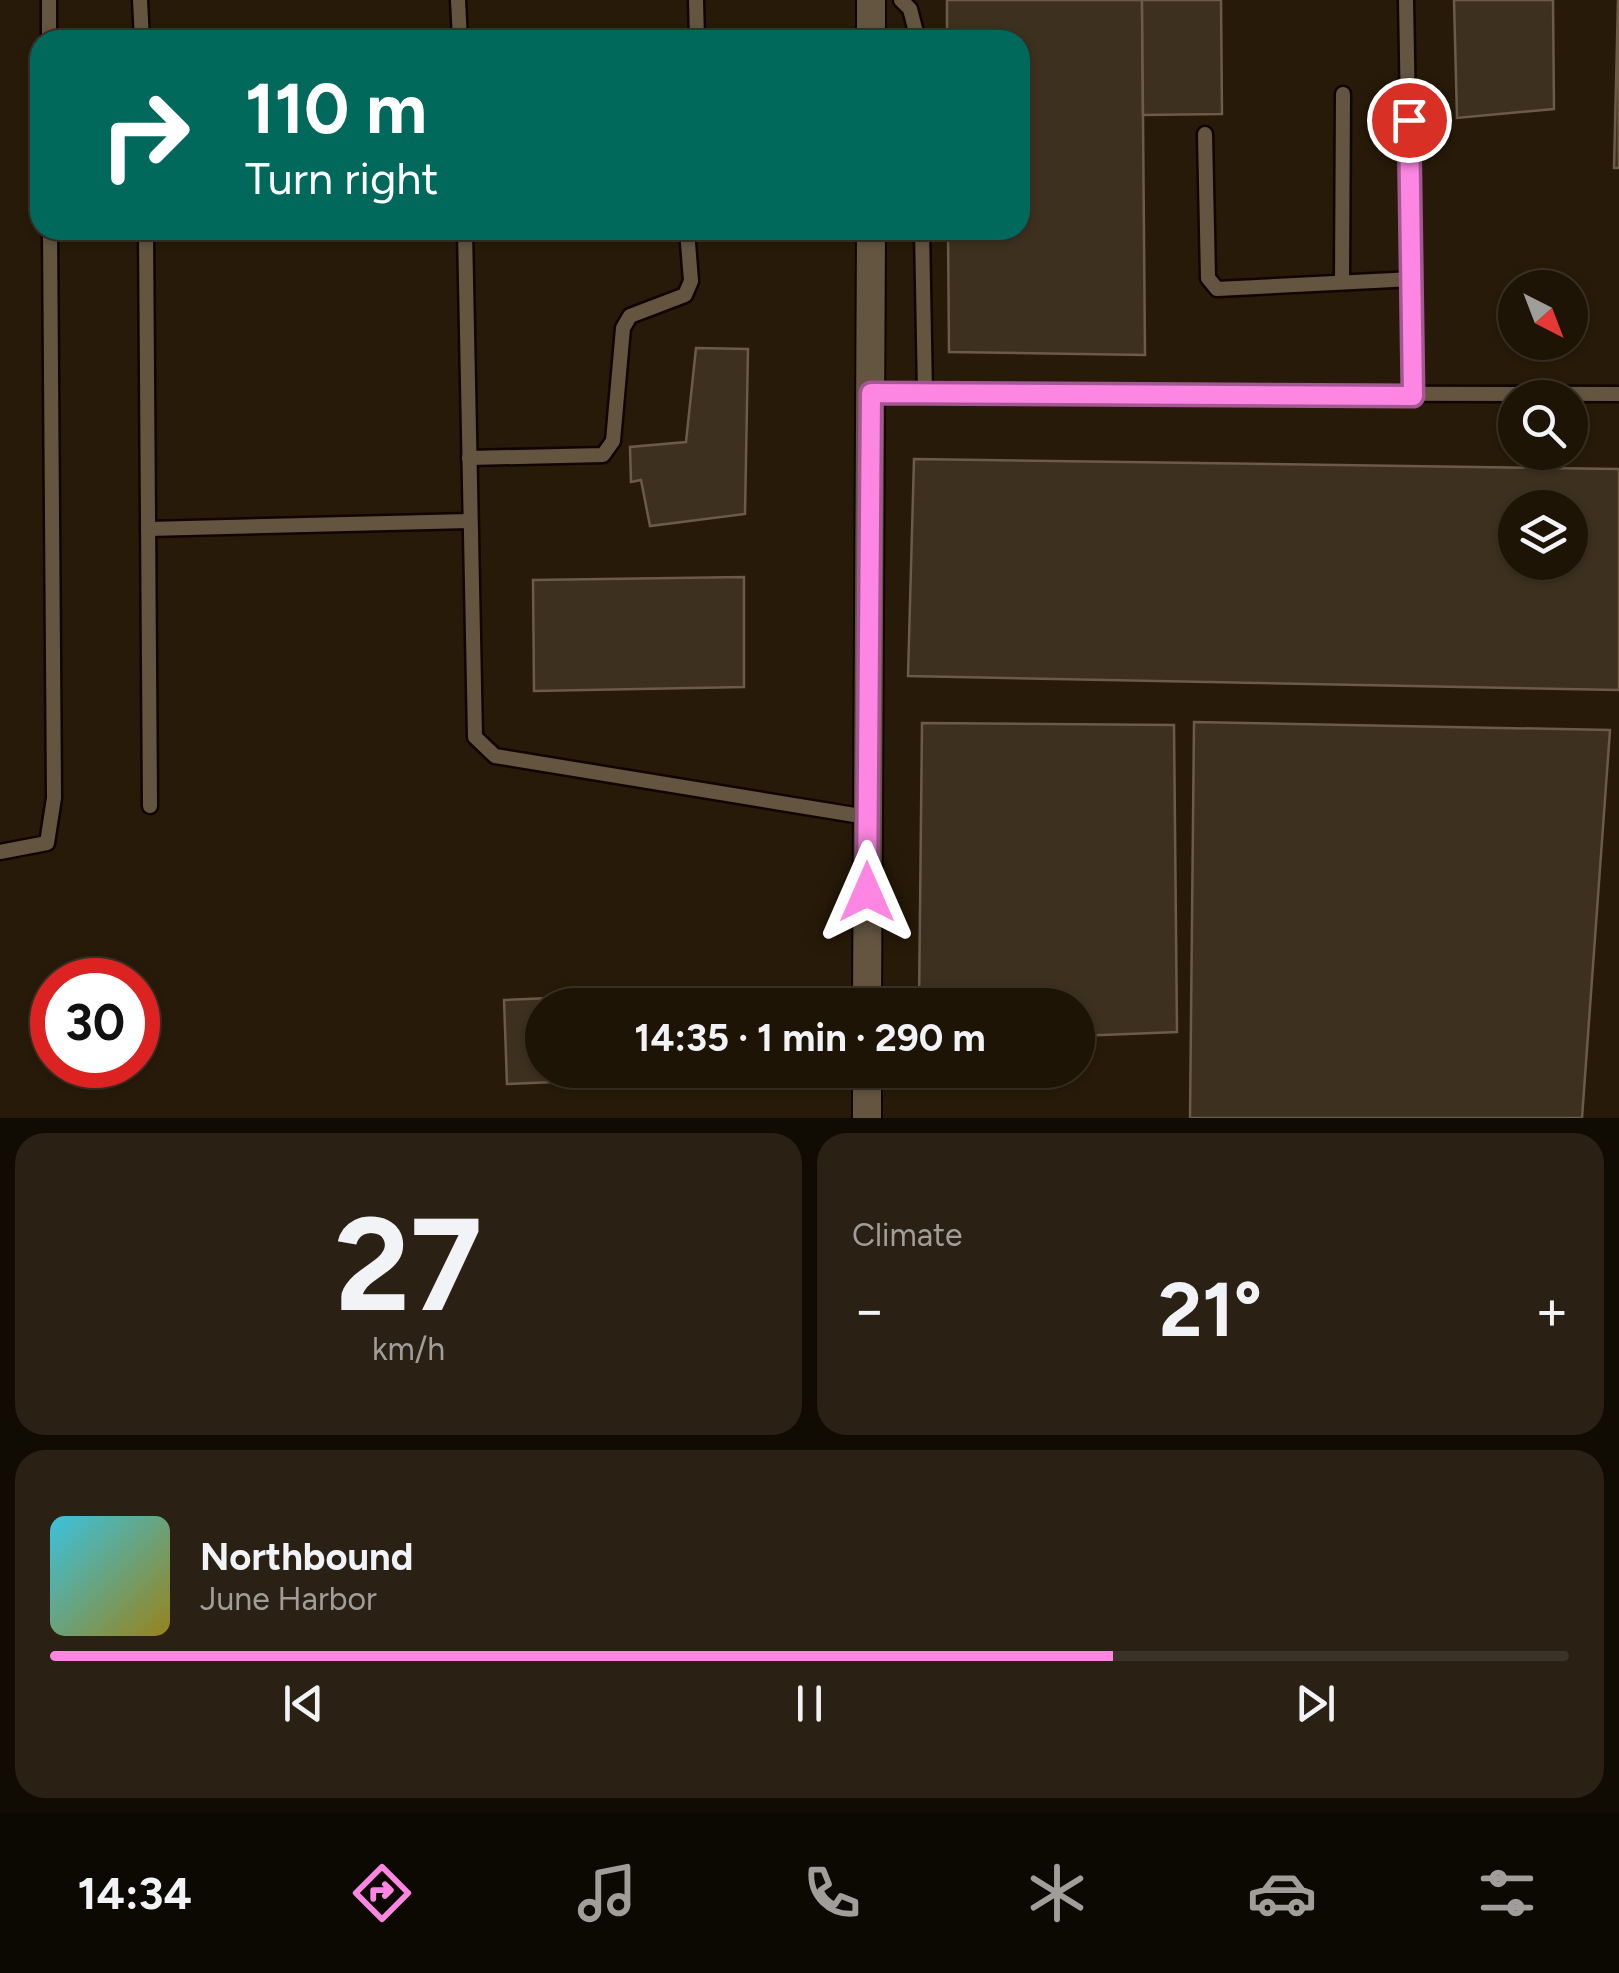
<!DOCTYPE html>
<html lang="en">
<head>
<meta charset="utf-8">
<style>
  :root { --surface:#1d1406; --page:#2a2114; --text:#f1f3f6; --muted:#a09e9b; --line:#3b3328; --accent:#fd86e2 }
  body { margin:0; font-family:Figtree,sans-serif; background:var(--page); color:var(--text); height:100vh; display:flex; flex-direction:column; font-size:38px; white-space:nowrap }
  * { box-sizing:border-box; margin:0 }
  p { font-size:32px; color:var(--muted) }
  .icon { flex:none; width:55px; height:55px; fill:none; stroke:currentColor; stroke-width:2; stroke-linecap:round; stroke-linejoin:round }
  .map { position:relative; height:1118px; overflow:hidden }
  .details { display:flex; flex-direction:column; gap:15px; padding:15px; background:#100b03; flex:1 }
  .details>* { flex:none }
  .banner { position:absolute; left:30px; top:30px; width:1000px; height:210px; border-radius:30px; box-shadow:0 2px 8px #0004,0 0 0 2px var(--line); background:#00695c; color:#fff; overflow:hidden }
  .needle { width:65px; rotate:138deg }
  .buttons { position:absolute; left:1498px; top:270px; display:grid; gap:20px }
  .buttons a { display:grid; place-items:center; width:90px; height:90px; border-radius:50%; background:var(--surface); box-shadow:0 2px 8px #0004,0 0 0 2px var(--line); font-size:50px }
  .speed { position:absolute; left:30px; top:958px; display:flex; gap:20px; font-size:50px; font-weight:700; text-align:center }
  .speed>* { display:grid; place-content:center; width:130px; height:130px; border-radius:50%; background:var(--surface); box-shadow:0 2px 8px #0004,0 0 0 2px var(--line); line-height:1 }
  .speed .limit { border:15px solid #d22; background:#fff; color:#111 }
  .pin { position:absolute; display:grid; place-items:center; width:85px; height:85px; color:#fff; margin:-42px; border:5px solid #fff; border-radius:50%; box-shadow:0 2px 10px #0007 }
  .me { position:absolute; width:110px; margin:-55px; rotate:0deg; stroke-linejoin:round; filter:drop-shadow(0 0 8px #0008) }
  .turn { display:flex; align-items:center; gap:35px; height:210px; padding:0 50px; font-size:45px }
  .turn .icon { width:130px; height:130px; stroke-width:2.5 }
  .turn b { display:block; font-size:70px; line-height:85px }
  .big { font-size:75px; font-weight:700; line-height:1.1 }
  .details .tile { flex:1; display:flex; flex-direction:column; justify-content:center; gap:15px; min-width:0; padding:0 35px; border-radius:30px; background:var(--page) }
  .details .dial { align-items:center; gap:0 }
  .dial b { font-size:130px; line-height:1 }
  .song { display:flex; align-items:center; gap:30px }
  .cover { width:120px; height:120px; border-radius:15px; background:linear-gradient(135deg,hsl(190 70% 55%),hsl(50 70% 35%)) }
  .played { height:10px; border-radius:5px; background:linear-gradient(90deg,var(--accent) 70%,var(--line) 70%) }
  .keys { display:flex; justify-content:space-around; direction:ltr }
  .heat { display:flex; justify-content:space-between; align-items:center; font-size:55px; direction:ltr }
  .details .tiles { flex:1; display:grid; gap:15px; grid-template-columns:1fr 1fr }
  .tile:last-child { grid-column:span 2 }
  .trip { position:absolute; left:525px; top:988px; width:570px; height:100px; border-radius:50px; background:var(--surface); box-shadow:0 2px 8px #0004,0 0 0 2px var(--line); font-weight:700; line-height:100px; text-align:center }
  .tabs { display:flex; height:160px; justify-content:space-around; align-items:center; background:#0c0802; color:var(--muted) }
  .tabs .icon { width:70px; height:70px }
  .tabs .active { color:var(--accent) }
  .tabs b { font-size:45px; color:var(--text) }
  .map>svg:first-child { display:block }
  .building { fill:#3e301e; stroke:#6b5b47; stroke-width:2.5; fill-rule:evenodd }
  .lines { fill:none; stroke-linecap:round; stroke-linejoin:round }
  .lane-casing { stroke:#100500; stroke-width:19 }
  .street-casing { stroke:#100500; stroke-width:32 }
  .lane { stroke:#645541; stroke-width:14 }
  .street { stroke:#645541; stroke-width:28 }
  .route-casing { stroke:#a45793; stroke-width:25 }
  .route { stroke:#fd86e2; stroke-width:18 }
</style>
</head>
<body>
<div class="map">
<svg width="1619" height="1118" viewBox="0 0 1619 1118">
  <rect width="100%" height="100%" fill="#271a08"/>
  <!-- building -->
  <g class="building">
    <polygon points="947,0 1142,0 1145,355 949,352 948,230 1020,230 1020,40 947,40"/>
    <polygon points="1142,0 1221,0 1222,114 1143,115"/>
    <polygon points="1454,0 1553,0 1554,109 1457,118"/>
    <polygon points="1618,0 1619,168 1614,168"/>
    <polygon points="696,348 748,349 745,514 650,526 641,480 631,482 630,447 686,442"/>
    <path d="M 914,459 L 1619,469 L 1619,690 L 908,676 ZM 1515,508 L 1570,508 L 1570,562 L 1515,562 Z"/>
    <polygon points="744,577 744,687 534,691 533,580"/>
    <polygon points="1194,722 1610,730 1582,1118 1190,1118"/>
    <polygon points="922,723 1174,725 1177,1032 1078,1036 1078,1005 919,1005"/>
    <polygon points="574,997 574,1005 542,1005 542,1070 576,1070 577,1081 507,1084 504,1000"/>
  </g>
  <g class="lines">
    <defs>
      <g id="lane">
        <polyline points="49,0 49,40"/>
        <polyline points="140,0 142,40"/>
        <polyline points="458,0 460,40"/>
        <polyline points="696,0 697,40"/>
        <polyline points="901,0 910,9 918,40"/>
        <polyline points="1406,0 1413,396"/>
        <polyline points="1205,134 1208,278 1217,289 1413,279"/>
        <polyline points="146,230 150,806"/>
        <polyline points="465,230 475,737 495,756 867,817"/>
        <polyline points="922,230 925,394"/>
        <polyline points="1342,281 1343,94"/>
        <polyline points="871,393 1619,394"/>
        <polyline points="469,458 603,455 613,441 623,328 630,316 685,295 691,281 687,230"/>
        <polyline points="148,529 470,521"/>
        <polyline points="0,852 47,843 54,798 50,230"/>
      </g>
      <g id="street">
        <polyline points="871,0 871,40"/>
        <polyline points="867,1005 871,230"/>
        <polyline points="867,1118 867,1070"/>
      </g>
    </defs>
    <!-- lane casing -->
    <use href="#lane" class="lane-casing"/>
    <!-- street casing -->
    <use href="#street" class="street-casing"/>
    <!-- lane -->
    <use href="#lane" class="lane"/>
    <!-- street -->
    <use href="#street" class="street"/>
  </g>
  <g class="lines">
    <defs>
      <polyline id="route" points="867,892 871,393 1413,396 1409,120"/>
    </defs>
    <!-- route casing -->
    <use href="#route" class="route-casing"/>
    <!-- route -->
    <use href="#route" class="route"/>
  </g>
</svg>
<div class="buttons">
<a><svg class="needle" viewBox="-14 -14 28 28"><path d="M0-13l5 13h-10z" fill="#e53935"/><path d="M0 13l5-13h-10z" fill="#a09e9b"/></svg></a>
<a><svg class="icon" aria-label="search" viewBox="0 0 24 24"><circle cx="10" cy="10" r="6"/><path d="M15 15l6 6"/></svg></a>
<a><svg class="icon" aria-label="layers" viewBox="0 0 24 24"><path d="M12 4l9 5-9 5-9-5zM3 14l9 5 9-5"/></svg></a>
</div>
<div class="speed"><div class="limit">30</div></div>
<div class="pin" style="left:1409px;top:120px;background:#d93025"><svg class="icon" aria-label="arrive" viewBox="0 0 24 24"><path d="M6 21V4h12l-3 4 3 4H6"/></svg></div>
<svg class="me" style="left:867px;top:892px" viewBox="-20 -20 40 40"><path d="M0-17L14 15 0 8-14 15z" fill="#fd86e2" stroke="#fff" stroke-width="4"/></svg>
<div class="trip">14:35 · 1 min · 290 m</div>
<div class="banner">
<div class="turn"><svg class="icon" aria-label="right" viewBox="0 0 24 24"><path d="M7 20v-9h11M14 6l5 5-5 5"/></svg><div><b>110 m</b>Turn right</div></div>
</div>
</div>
<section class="details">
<div class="tiles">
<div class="tile dial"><b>27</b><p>km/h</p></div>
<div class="tile"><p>Climate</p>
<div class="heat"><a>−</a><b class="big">21°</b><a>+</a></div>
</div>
<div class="tile">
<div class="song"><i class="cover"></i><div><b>Northbound</b><p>June Harbor</p></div></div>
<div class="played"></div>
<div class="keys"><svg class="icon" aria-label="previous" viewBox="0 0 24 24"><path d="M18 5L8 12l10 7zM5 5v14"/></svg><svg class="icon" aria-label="pause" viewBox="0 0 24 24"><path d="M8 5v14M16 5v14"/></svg><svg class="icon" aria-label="next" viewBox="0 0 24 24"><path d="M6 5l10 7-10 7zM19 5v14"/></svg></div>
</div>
</div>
</section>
<nav class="tabs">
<b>14:34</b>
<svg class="icon active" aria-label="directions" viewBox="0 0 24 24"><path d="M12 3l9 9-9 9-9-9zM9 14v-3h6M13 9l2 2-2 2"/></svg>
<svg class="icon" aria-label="music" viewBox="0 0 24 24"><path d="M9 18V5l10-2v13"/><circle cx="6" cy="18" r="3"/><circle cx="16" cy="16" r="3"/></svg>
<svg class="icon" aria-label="phone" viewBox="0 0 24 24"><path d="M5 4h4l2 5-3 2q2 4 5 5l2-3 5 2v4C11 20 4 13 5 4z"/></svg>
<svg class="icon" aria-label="climate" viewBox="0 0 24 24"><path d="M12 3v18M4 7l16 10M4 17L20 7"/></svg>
<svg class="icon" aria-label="car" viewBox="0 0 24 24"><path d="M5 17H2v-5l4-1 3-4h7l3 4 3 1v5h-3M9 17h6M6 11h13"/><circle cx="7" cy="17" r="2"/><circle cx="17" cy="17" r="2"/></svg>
<svg class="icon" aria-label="filters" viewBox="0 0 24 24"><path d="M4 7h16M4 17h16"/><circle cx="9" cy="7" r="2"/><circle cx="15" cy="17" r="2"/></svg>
</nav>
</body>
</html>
